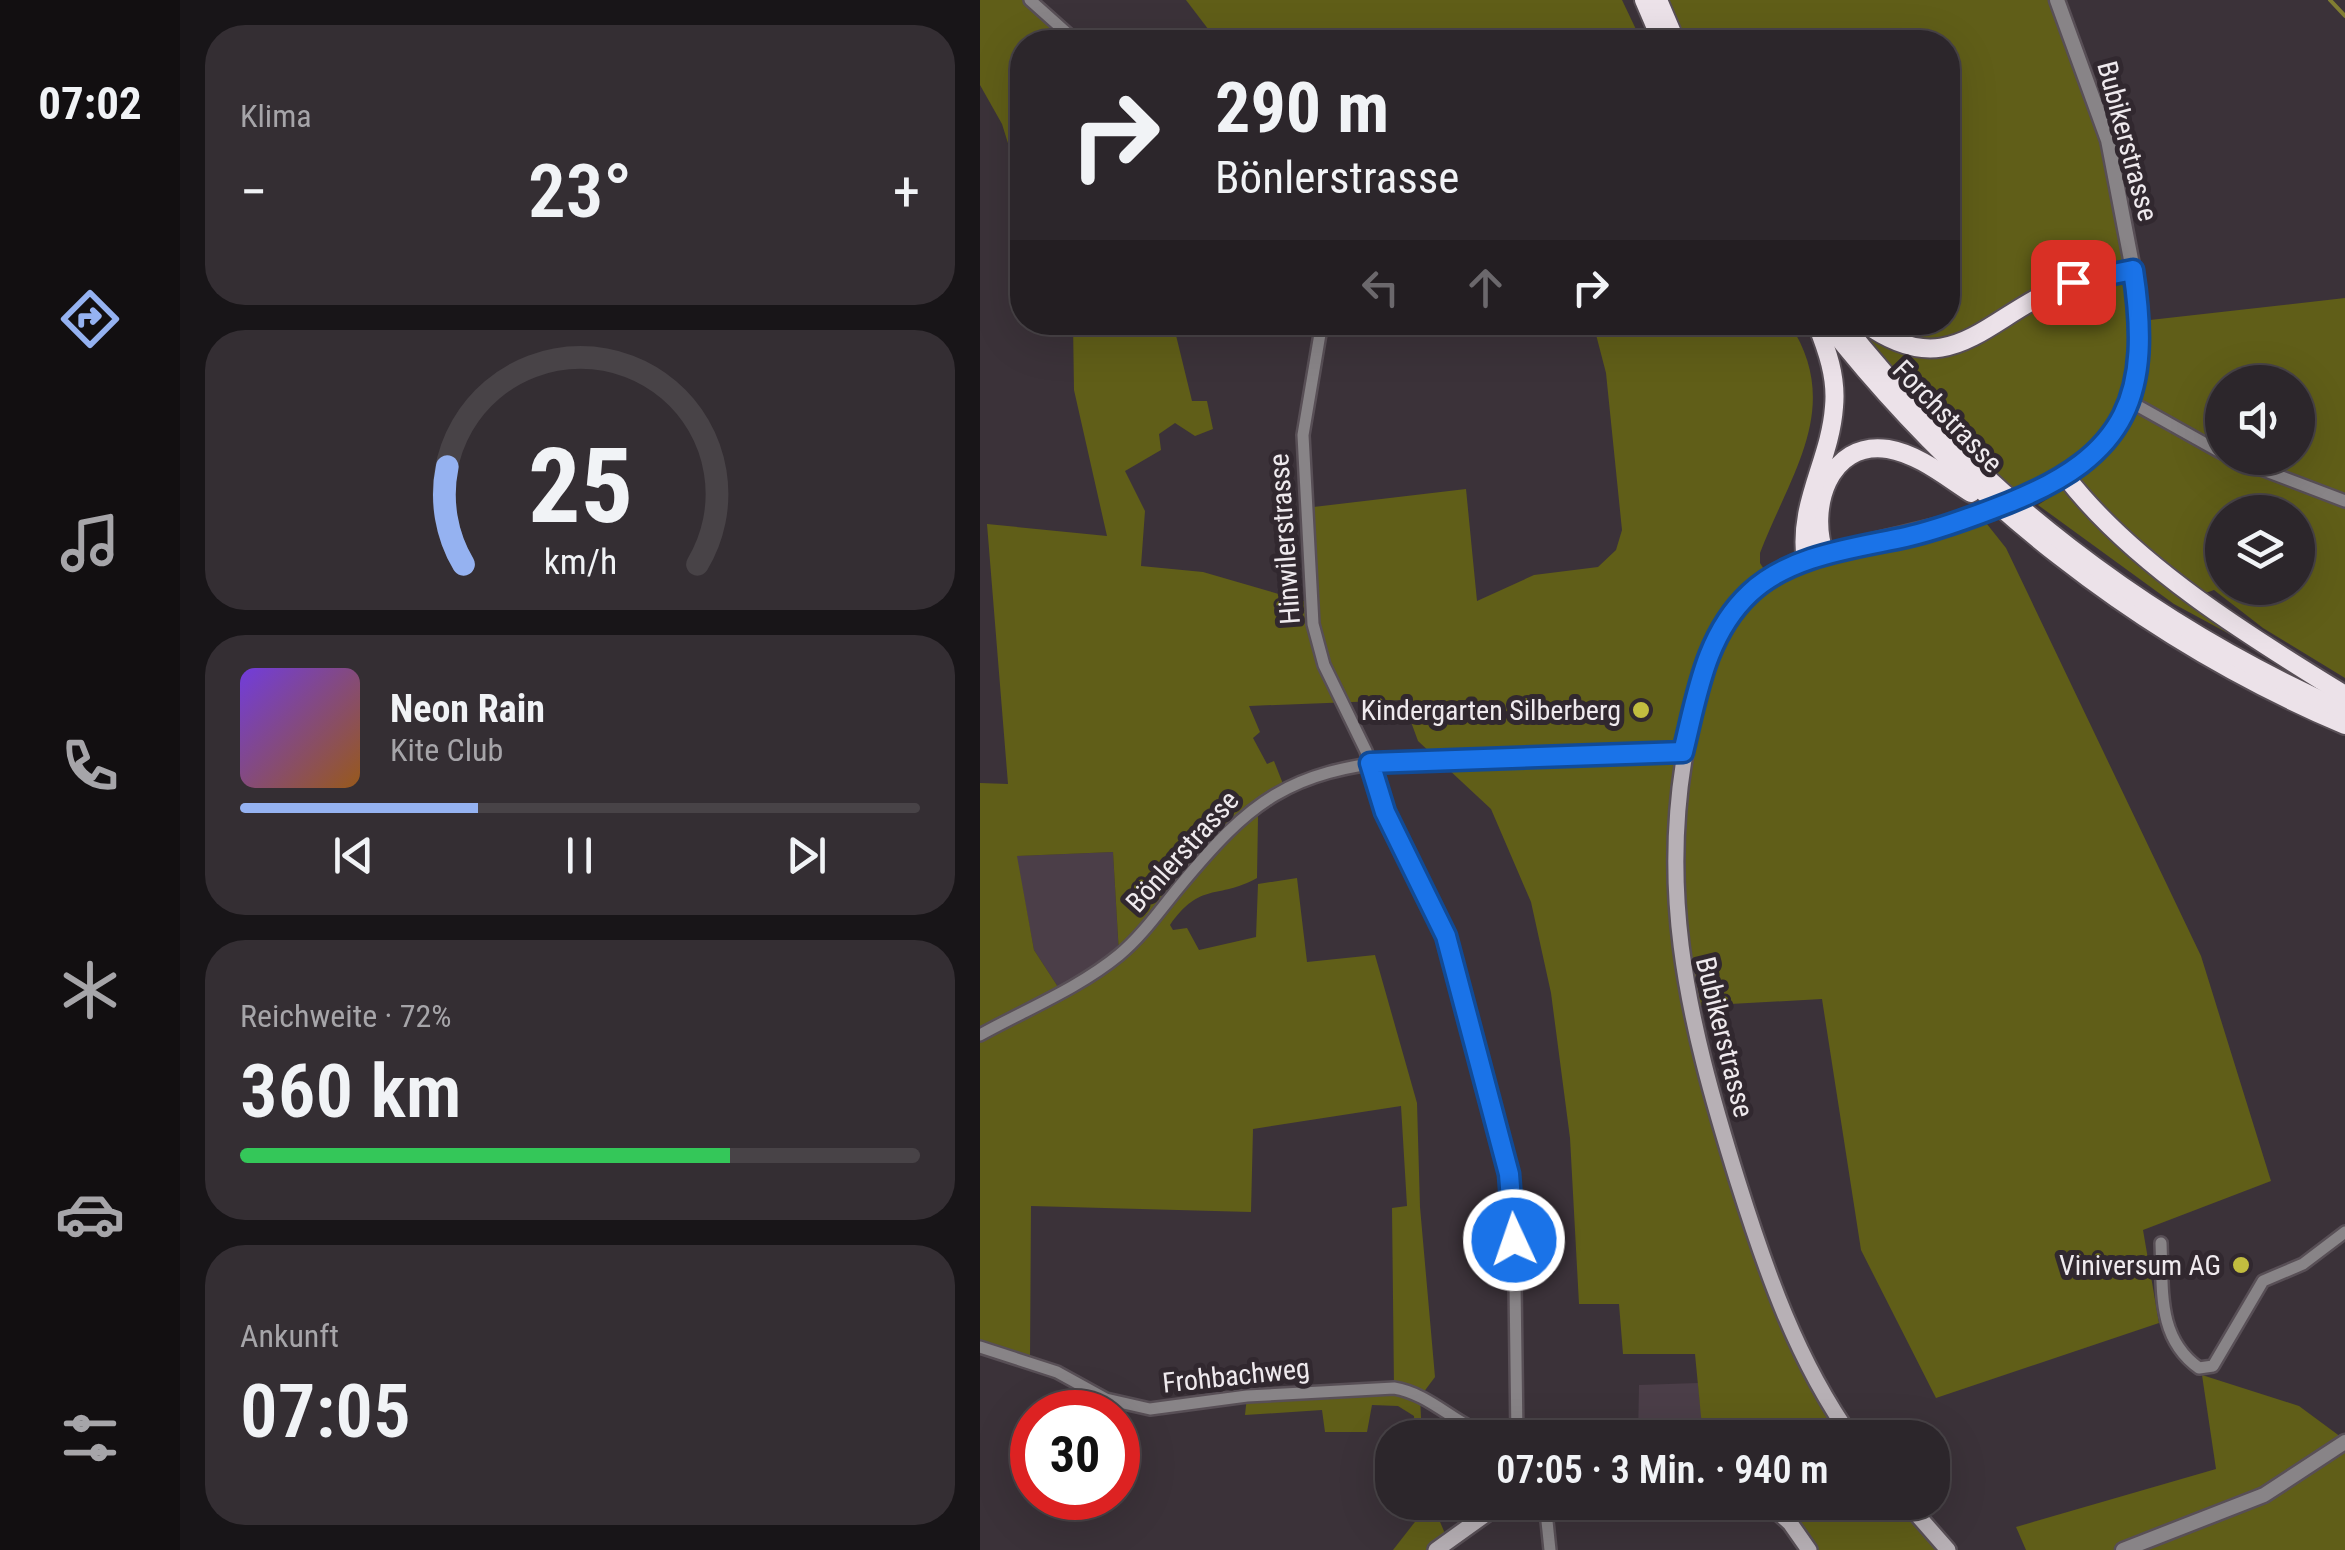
<!DOCTYPE html>
<html lang="de">
<head>
<meta charset="utf-8">
<style>
  :root { --surface:#2c262b; --page:#342e33; --text:#f1f3f6; --muted:#a6a5a9; --line:#484347; --accent:#95b2f1 }
  body { margin:0; font-family:"Roboto Condensed",sans-serif; background:var(--page); color:var(--text); height:100vh; display:flex; flex-direction:column; font-size:38px; white-space:nowrap }
  * { box-sizing:border-box; margin:0 }
  p { font-size:32px; color:var(--muted) }
  .icon { flex:none; width:55px; height:55px; fill:none; stroke:currentColor; stroke-width:2; stroke-linecap:round; stroke-linejoin:round }
  .map { position:relative; flex:1; overflow:hidden }
  .panel { display:flex; flex-direction:column; gap:25px; padding:25px; background:#181518; width:800px }
  .panel>* { flex:none }
  .guide { position:absolute; left:30px; top:30px; width:950px; height:305px; border-radius:40px; box-shadow:0 10px 40px #0002,0 0 0 2px var(--line); background:#2c262b; color:var(--text); overflow:hidden }
  .tools { position:absolute; left:1225px; top:365px; display:grid; gap:20px }
  .tools a { display:grid; place-items:center; width:110px; height:110px; border-radius:50%; background:var(--surface); box-shadow:0 10px 40px #0002,0 0 0 2px var(--line); font-size:50px }
  .speed { position:absolute; left:30px; top:1390px; display:flex; gap:20px; font-size:50px; font-weight:700; text-align:center }
  .speed>* { display:grid; place-content:center; width:130px; height:130px; border-radius:50%; background:var(--surface); box-shadow:0 10px 40px #0002,0 0 0 2px var(--line); line-height:1 }
  .speed .limit { border:15px solid #d22; background:#fff; color:#111 }
  .pin { position:absolute; display:grid; place-items:center; width:85px; height:85px; color:#fff; margin:-42px; border-radius:20px; box-shadow:0 5px 15px #0006 }
  .me { position:absolute; width:110px; margin:-55px; rotate:357deg; stroke-linejoin:round; filter:drop-shadow(0 0 8px #0008) }
  .turn { display:flex; align-items:center; gap:35px; height:210px; padding:0 40px; font-size:45px }
  .turn .icon { width:130px; height:130px; stroke-width:2.5 }
  .turn b { display:block; font-size:70px; line-height:85px }
  .lanes { display:flex; align-items:center; height:95px; padding:0 40px; background:#0003; justify-content:center; gap:50px; direction:ltr }
  .lanes .off { opacity:.35 }
  .big { font-size:75px; font-weight:600; line-height:1.1 }
  .panel .tile { flex:1; display:flex; flex-direction:column; justify-content:center; gap:15px; min-width:0; padding:0 35px; border-radius:40px; background:var(--page) }
  .panel .dial { align-items:center; gap:0 }
  .dial svg { height:260px; overflow:visible; fill:none; stroke:var(--line); stroke-width:7; stroke-linecap:round; text-anchor:middle }
  .dial text { fill:var(--text); stroke:none }
  .song { display:flex; align-items:center; gap:30px }
  .cover { width:120px; height:120px; border-radius:15px; background:linear-gradient(135deg,hsl(260 70% 55%),hsl(30 70% 35%)) }
  .played { height:10px; border-radius:5px; background:linear-gradient(90deg,var(--accent) 35%,var(--line) 35%) }
  .keys { display:flex; justify-content:space-around; direction:ltr }
  .heat { display:flex; justify-content:space-between; align-items:center; font-size:55px; direction:ltr }
  .charge { height:15px; border-radius:8px; background:linear-gradient(90deg,#34c759 72%,var(--line) 0) }
  .trip { position:absolute; left:395px; top:1420px; width:575px; height:100px; border-radius:40px; background:var(--surface); box-shadow:0 10px 40px #0002,0 0 0 2px var(--line); font-weight:600; line-height:100px; text-align:center }
  main { display:flex; flex:1; min-height:0 }
  .tab-bar { display:flex; flex-direction:column; width:180px; justify-content:space-around; align-items:center; background:#120f11; color:var(--muted) }
  .tab-bar .icon { width:70px; height:70px }
  .tab-bar .selected { color:var(--accent) }
  .tab-bar b { font-size:45px; color:var(--text) }
  .map>svg:first-child { display:block }
  .built { fill:#4b3e48 }
  .green { fill:#605e18; fill-rule:evenodd }
  .lines { fill:none; stroke-linecap:round; stroke-linejoin:round }
  .stream { stroke:#807d32; stroke-width:4 }
  .minor-casing { stroke:#584f56; stroke-width:16 }
  .tertiary-casing { stroke:#584f56; stroke-width:19 }
  .secondary-casing { stroke:#584f56; stroke-width:20 }
  .trunk-casing { stroke:#584f56; stroke-width:22 }
  .minor { stroke:#888487; stroke-width:11 }
  .tertiary { stroke:#888487; stroke-width:14 }
  .secondary { stroke:#b7b0b5; stroke-width:15 }
  .trunk { stroke:#ece2e9; stroke-width:18 }
  .secondary-bridge-casing { stroke:#584f56; stroke-width:20; stroke-linecap:butt }
  .secondary-bridge { stroke:#b7b0b5; stroke-width:15 }
  .route-casing { stroke:#114b97; stroke-width:25 }
  .route { stroke:#1a73e8; stroke-width:18 }
  .poi-dot { fill:#c2bd3f; stroke:#31282f; stroke-width:4 }
  .labels { text-anchor:middle; stroke-width:10; stroke-linejoin:round; paint-order:stroke }
  .street-label { font-size:28px; fill:#efeaee; stroke:#31282f }
  .poi-label { font-size:28px; fill:#efeaee; stroke:#31282f; text-anchor:end }
</style>
</head>
<body>
<main>
<nav class="tab-bar">
<b>07:02</b>
<svg class="icon selected" aria-label="directions" viewBox="0 0 24 24"><path d="M12 3l9 9-9 9-9-9zM9 14v-3h6M13 9l2 2-2 2"/></svg>
<svg class="icon" aria-label="music" viewBox="0 0 24 24"><path d="M9 18V5l10-2v13"/><circle cx="6" cy="18" r="3"/><circle cx="16" cy="16" r="3"/></svg>
<svg class="icon" aria-label="phone" viewBox="0 0 24 24"><path d="M5 4h4l2 5-3 2q2 4 5 5l2-3 5 2v4C11 20 4 13 5 4z"/></svg>
<svg class="icon" aria-label="climate" viewBox="0 0 24 24"><path d="M12 3v18M4 7l16 10M4 17L20 7"/></svg>
<svg class="icon" aria-label="car" viewBox="0 0 24 24"><path d="M5 17H2v-5l4-1 3-4h7l3 4 3 1v5h-3M9 17h6M6 11h13"/><circle cx="7" cy="17" r="2"/><circle cx="17" cy="17" r="2"/></svg>
<svg class="icon" aria-label="filters" viewBox="0 0 24 24"><path d="M4 7h16M4 17h16"/><circle cx="9" cy="7" r="2"/><circle cx="15" cy="17" r="2"/></svg>
</nav>
<section class="panel">
<div class="tile"><p>Klima</p>
<div class="heat"><a>−</a><b class="big">23°</b><a>+</a></div>
</div>
<div class="tile dial"><svg viewBox="0 0 100 80">
<path d="M14 69A42 42 0 1 1 86 69"/>
<path d="M14 69A42 42 0 0 1 9 39" stroke="#95b2f1"/>
<text x="50" y="56" font-size="32" font-weight="700">25</text>
<text x="50" y="72" font-size="11">km/h</text>
</svg></div>
<div class="tile">
<div class="song"><i class="cover"></i><div><b>Neon Rain</b><p>Kite Club</p></div></div>
<div class="played"></div>
<div class="keys"><svg class="icon" aria-label="previous" viewBox="0 0 24 24"><path d="M18 5L8 12l10 7zM5 5v14"/></svg><svg class="icon" aria-label="pause" viewBox="0 0 24 24"><path d="M8 5v14M16 5v14"/></svg><svg class="icon" aria-label="next" viewBox="0 0 24 24"><path d="M6 5l10 7-10 7zM19 5v14"/></svg></div>
</div>
<div class="tile"><p>Reichweite · 72%</p><b class="big">360 km</b><div class="charge"></div></div>
<div class="tile"><p>Ankunft</p><b class="big">07:05</b></div>
</section>
<div class="map">
<svg width="1365" height="1550" viewBox="0 0 1365 1550">
  <rect width="100%" height="100%" fill="#3b3239"/>
  <!-- built -->
  <g class="built">
    <polygon points="133,852 139,955 80,990 54,950 36,856"/>
    <polygon points="718,1383 720,1403 772,1438 658,1438 659,1385"/>
  </g>
  <!-- green -->
  <g class="green">
    <polygon points="0,0 50,0 97,42 42,42 42,188 22,124 0,85"/>
    <polygon points="206,0 642,0 662,42 238,42"/>
    <path d="M 678,0 L 1077,0 L 1109,78 L 1161,321 L 1365,298 L 1365,678 L 1283,628 L 1234,590 L 1217,596 L 1086,477 L 1032,501 L 862,323 L 968,322 L 968,42 L 696,42 ZM 1242,382 L 1318,382 L 1318,458 L 1242,458 ZM 1242,512 L 1318,512 L 1318,588 L 1242,588 Z"/>
    <path d="M 93,323 L 193,323 L 212,401 L 227,401 L 233,429 L 215,436 L 195,423 L 179,434 L 181,450 L 145,471 L 165,511 L 161,566 L 223,572 L 330,603 L 325,508 L 486,489 L 497,601 L 554,575 L 618,567 L 636,550 L 642,530 L 626,373 L 613,323 L 809,323 C 864,406 811,472 780,553 L 780,563 L 790,579 L 999,514 L 1026,548 L 1221,956 L 1291,1181 L 1163,1230 L 1179,1323 L 956,1398 L 881,1250 L 842,999 L 714,1006 L 790,1278 L 872,1437 L 723,1437 L 715,1354 L 643,1354 L 639,1304 L 599,1304 L 590,1138 L 571,993 L 551,902 L 511,809 L 438,741 L 423,700 L 269,706 L 280,732 L 273,738 L 287,764 L 294,761 L 305,789 L 273,807 L 278,817 L 277,878 C 237,900 221,881 190,925 L 193,930 L 207,928 L 219,950 L 276,937 L 278,884 L 317,878 L 327,962 L 395,955 L 437,1103 L 440,1207 L 455,1377 L 440,1397 L 442,1437 L 435,1437 L 434,1416 L 418,1406 L 392,1405 L 387,1432 L 345,1432 L 342,1410 L 265,1415 L 267,1396 L 414,1388 L 412,1208 L 427,1206 L 421,1106 L 273,1129 L 271,1212 L 51,1206 L 50,1361 L 0,1347 L 0,783 L 28,784 L 7,524 L 127,536 L 94,390 ZM 133,852 L 139,954 L 80,990 L 54,950 L 37,856 Z"/>
    <polygon points="1083,489 1147,549 1301,662 1194,604 1058,505"/>
    <polygon points="1222,1375 1319,1406 1365,1440 1365,1550 1166,1550 1206,1534 1226,1520 1143,1550 1046,1550 1036,1527 1236,1469"/>
    <polygon points="438,1503 452,1503 472,1550 413,1550 438,1518"/>
    <polygon points="787,1503 926,1503 968,1550 829,1550"/>
  </g>
  <g class="lines">
    <!-- stream -->
    <polyline class="stream" points="1350,0 1365,16"/>
    <defs>
      <g id="minor">
        <polyline points="50,0 97,42"/>
        <polyline points="342,322 323,435 333,624 344,665 386,751 405,812 464,929 526,1163 534,1206 537,1438"/>
        <polyline points="1149,401 1242,453"/>
        <polyline points="1252,458 1365,501"/>
        <path d="M 0,1035 C 45,1010 99,988 139,955 C 162,936 180,910 199,887 C 270,801 308,771 422,760 L 703,752"/>
        <path d="M 1181,1243 C 1183,1291 1177,1338 1219,1368 L 1233,1366 L 1283,1281 L 1323,1264 L 1365,1232"/>
        <path d="M 0,1347 L 77,1372 L 126,1399 L 170,1409 L 267,1396 L 414,1388 C 452,1394 479,1429 517,1438"/>
        <polyline points="565,1502 570,1550"/>
      </g>
      <g id="tertiary">
        <polyline points="1077,0 1128,140 1153,270"/>
        <polyline points="1143,1550 1284,1495 1365,1442"/>
      </g>
      <g id="secondary">
        <path d="M 1052,494 C 1156,448 1169,373 1153,270"/>
        <path d="M 872,1438 C 817,1361 786,1271 758,1182 C 707,1018 672,877 715,706 C 725,664 737,622 771,592 C 821,546 933,538 999,514"/>
        <polyline points="787,1502 810,1523 829,1550"/>
        <polyline points="926,1502 968,1550"/>
        <polyline points="456,1550 523,1502"/>
      </g>
      <g id="trunk">
        <polyline points="664,0 682,42"/>
        <polyline points="678,0 696,42"/>
        <path d="M 846,322 C 983,497 1160,638 1365,725"/>
        <path d="M 862,322 C 996,492 1168,624 1365,711"/>
        <path d="M 883,322 C 966,383 1001,324 1071,291 C 1097,279 1125,274 1153,270"/>
        <path d="M 1086,477 C 1154,565 1270,637 1365,695"/>
        <path d="M 845,555 C 828,510 848,440 908,449 C 938,454 966,477 991,493"/>
        <path d="M 826,562 C 817,504 850,462 854,407 C 857,377 847,350 836,322"/>
      </g>
    </defs>
    <!-- minor casing -->
    <use href="#minor" class="minor-casing"/>
    <!-- tertiary casing -->
    <use href="#tertiary" class="tertiary-casing"/>
    <!-- secondary casing -->
    <use href="#secondary" class="secondary-casing"/>
    <!-- trunk casing -->
    <use href="#trunk" class="trunk-casing"/>
    <!-- minor -->
    <use href="#minor" class="minor"/>
    <!-- tertiary -->
    <use href="#tertiary" class="tertiary"/>
    <!-- secondary -->
    <use href="#secondary" class="secondary"/>
    <!-- trunk -->
    <use href="#trunk" class="trunk"/>
    <defs>
      <polyline id="secondary-bridge" points="999,514 1052,494"/>
    </defs>
    <!-- secondary-bridge casing -->
    <use href="#secondary-bridge" class="secondary-bridge-casing"/>
    <!-- secondary-bridge -->
    <use href="#secondary-bridge" class="secondary-bridge"/>
  </g>
  <g class="lines">
    <defs>
      <path id="route" d="M 534,1240 L 529,1174 L 466,936 L 405,812 L 390,763 L 703,752 C 717,696 725,635 770,593 C 810,555 875,548 926,537 C 961,529 995,516 1028,503 C 1149,455 1172,394 1153,270 L 1093,282"/>
    </defs>
    <!-- route casing -->
    <use href="#route" class="route-casing"/>
    <!-- route -->
    <use href="#route" class="route"/>
  </g>
  <!-- markers -->
  <g class="poi-dot">
    <circle cx="661" cy="710" r="10"/>
    <circle cx="1261" cy="1265" r="10"/>
  </g>
  <g class="labels">
    <!-- street labels -->
    <g class="street-label">
      <text transform="translate(1148 141) rotate(75)" y="10">Bubikerstrasse</text>
      <text transform="translate(968 416) rotate(46)" y="10">Forchstrasse</text>
      <text transform="translate(304 539) rotate(-94)" y="10">Hinwilerstrasse</text>
      <text transform="translate(202 851) rotate(-48)" y="10">Bönlerstrasse</text>
      <text transform="translate(745 1037) rotate(76)" y="10">Bubikerstrasse</text>
      <text transform="translate(256 1375) rotate(-6)" y="10">Frohbachweg</text>
    </g>
    <!-- poi labels -->
    <g class="poi-label">
      <text x="641" y="720">Kindergarten Silberberg</text>
      <text x="1241" y="1275">Viniversum AG</text>
    </g>
  </g>
</svg>
<div class="tools">
<a><svg class="icon" aria-label="sound" viewBox="0 0 24 24"><path d="M4 9h4l5-4v14l-5-4H4zM17 9q2 3 0 6"/></svg></a>
<a><svg class="icon" aria-label="layers" viewBox="0 0 24 24"><path d="M12 4l9 5-9 5-9-5zM3 14l9 5 9-5"/></svg></a>
</div>
<div class="speed"><div class="limit">30</div></div>
<div class="pin" style="left:1093px;top:282px;background:#d93025"><svg class="icon" aria-label="arrive" viewBox="0 0 24 24"><path d="M6 21V4h12l-3 4 3 4H6"/></svg></div>
<svg class="me" style="left:534px;top:1240px" viewBox="-20 -20 40 40"><circle r="17" fill="#1a73e8" stroke="#fff" stroke-width="3"/><path d="M0-11L8 9 0 5-8 9z" fill="#fff"/></svg>
<div class="trip">07:05 · 3 Min. · 940 m</div>
<div class="guide">
<div class="turn"><svg class="icon" aria-label="right" viewBox="0 0 24 24"><path d="M7 20v-9h11M14 6l5 5-5 5"/></svg><div><b>290 m</b>Bönlerstrasse</div></div>
<div class="lanes"><svg class="icon off" aria-label="left" viewBox="0 0 24 24"><path d="M17 20v-9H6M10 6l-5 5 5 5"/></svg><svg class="icon off" aria-label="ahead" viewBox="0 0 24 24"><path d="M12 20V5M6 11l6-6 6 6"/></svg><svg class="icon" aria-label="right" viewBox="0 0 24 24"><path d="M7 20v-9h11M14 6l5 5-5 5"/></svg></div>
</div>
</div>
</main>
</body>
</html>
